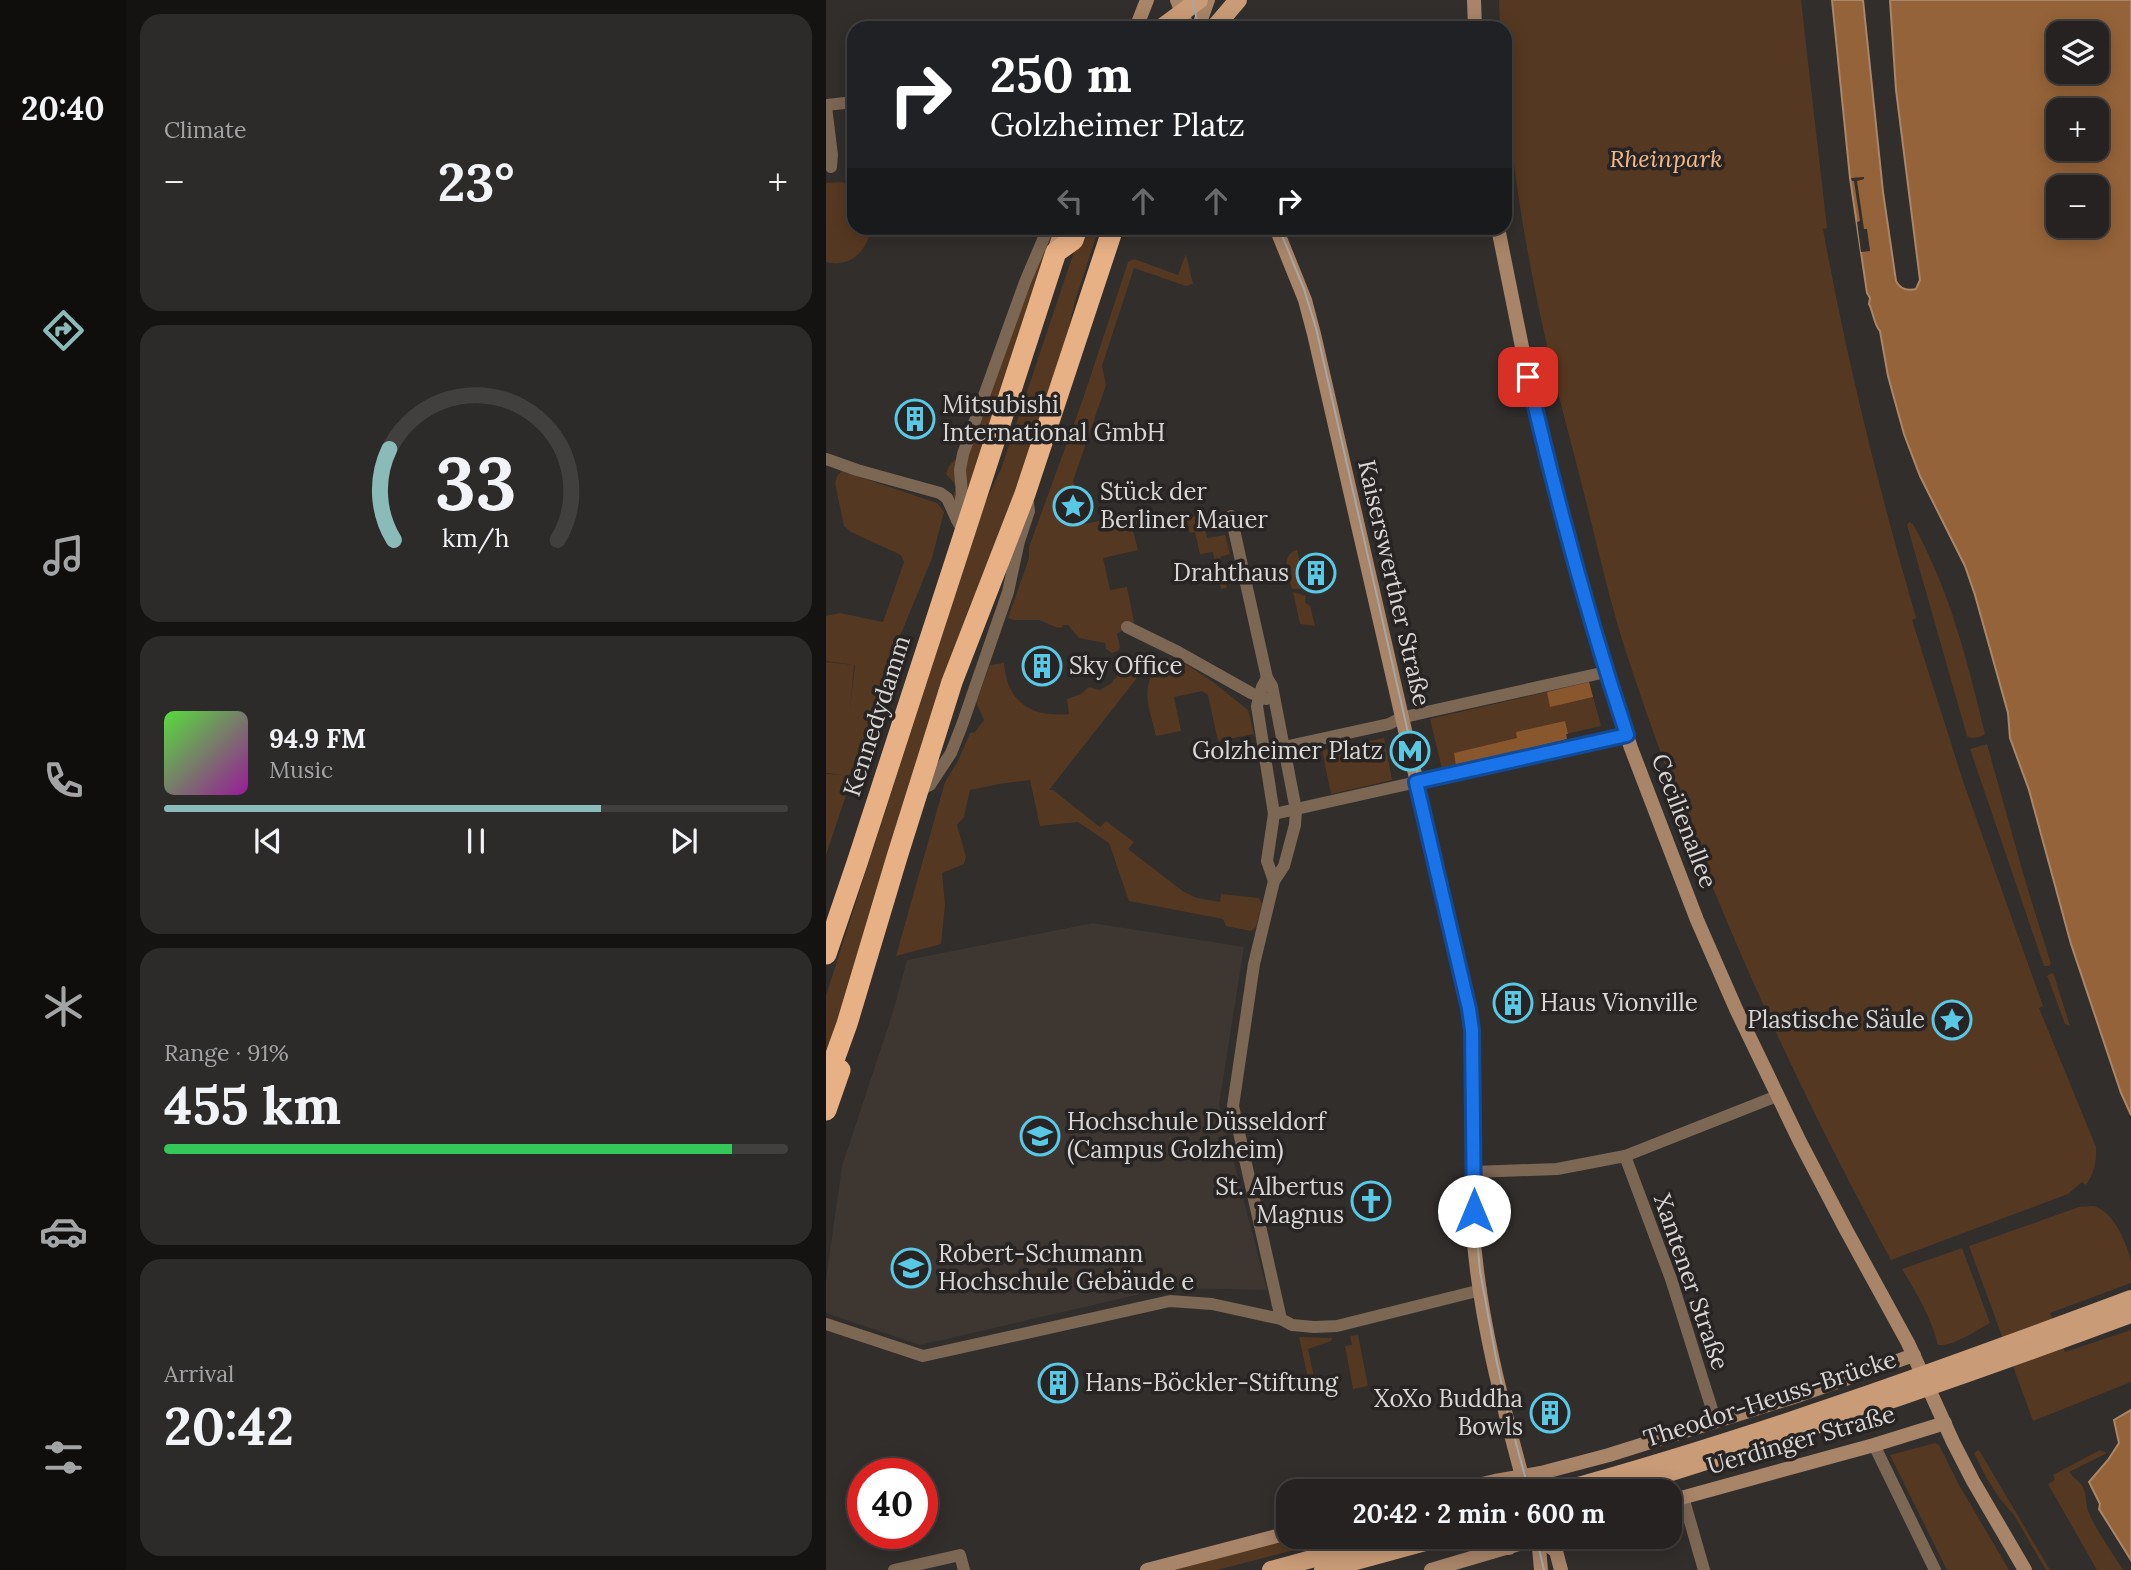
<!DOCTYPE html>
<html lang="en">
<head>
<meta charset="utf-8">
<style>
  :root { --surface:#252221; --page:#2d2a2a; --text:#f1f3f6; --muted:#a3a4a5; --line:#423f3f; --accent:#8bbbb9 }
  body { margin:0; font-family:Lora,serif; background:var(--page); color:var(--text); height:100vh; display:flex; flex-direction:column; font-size:26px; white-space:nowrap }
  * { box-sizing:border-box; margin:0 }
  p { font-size:23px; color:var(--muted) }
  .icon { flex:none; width:38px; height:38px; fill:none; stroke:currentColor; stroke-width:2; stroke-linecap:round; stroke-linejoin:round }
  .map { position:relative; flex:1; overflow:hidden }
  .sheet { display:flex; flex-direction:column; gap:14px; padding:14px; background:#141312; width:700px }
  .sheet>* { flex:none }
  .banner { position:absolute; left:21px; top:21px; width:665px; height:214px; border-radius:21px; box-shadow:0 4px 18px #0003,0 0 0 2px var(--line); background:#202124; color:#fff; overflow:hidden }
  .buttons { position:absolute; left:1220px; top:21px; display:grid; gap:14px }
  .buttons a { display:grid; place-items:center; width:63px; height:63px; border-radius:14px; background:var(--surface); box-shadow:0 4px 18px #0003,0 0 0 2px var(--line); font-size:35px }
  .speed { position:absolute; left:21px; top:1458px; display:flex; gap:14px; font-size:35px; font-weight:700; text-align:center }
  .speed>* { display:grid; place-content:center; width:91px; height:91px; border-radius:50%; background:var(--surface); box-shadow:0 4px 18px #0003,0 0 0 2px var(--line); line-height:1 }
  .speed .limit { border:10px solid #d22; background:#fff; color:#111 }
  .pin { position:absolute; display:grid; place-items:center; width:60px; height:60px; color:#fff; margin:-30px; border-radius:14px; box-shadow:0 4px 10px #0006 }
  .me { position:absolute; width:77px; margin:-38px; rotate:0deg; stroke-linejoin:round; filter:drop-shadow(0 0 5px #0008) }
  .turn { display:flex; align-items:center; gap:24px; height:147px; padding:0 28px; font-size:32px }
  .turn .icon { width:91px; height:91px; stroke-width:2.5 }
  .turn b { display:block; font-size:49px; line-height:60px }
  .lanes { display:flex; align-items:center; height:66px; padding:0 28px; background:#0003; justify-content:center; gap:35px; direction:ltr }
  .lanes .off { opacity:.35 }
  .big { font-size:52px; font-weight:700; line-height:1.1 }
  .sheet .tile { flex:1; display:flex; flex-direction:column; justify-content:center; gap:10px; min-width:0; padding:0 24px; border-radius:21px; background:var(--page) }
  .sheet .dial { align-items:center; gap:0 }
  .dial svg { height:182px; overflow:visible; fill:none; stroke:var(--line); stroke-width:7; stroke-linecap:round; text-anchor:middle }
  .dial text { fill:var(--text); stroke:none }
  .song { display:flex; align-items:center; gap:21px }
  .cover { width:84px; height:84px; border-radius:10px; background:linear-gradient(135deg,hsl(110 70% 55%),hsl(300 70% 35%)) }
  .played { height:7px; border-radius:4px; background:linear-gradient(90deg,var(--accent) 70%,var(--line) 70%) }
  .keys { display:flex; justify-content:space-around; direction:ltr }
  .heat { display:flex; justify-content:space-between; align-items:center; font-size:38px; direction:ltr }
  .charge { height:10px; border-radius:5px; background:linear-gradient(90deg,#34c759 91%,var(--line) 0) }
  .trip { position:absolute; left:450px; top:1479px; width:406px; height:70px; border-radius:21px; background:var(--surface); box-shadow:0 4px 18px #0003,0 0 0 2px var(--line); font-weight:700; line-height:70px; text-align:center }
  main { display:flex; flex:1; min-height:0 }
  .tab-bar { display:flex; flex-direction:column; width:126px; justify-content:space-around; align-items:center; background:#0f0e0d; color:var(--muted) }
  .tab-bar .icon { width:49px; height:49px }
  .tab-bar .current { color:var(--accent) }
  .tab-bar b { font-size:32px; color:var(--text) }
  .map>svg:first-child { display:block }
  .built { fill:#3e3631 }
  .green { fill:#553821 }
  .forest { fill:#89572e }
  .water { fill:#956339; stroke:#a98668; stroke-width:2; fill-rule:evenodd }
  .pier { fill:#312e2c }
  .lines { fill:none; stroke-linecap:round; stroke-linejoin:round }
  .street { stroke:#7c6654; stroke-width:12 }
  .secondary { stroke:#a88468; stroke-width:14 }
  .primary { stroke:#c99b77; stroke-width:18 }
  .highway { stroke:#e8b085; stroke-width:21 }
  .tram { stroke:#a8a7a5; stroke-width:2 }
  .route-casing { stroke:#114b97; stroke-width:18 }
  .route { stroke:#1a73e8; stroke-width:12 }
  .labels { text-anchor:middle; stroke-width:7; stroke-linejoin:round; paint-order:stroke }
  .park-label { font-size:24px; font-style:italic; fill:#f5b889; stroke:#272423 }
  .poi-label { font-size:24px; fill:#d8d7d6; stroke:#272423; text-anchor:start }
  .street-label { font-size:24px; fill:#d8d7d6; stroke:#272423 }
</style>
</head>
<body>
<main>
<nav class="tab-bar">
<b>20:40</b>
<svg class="icon current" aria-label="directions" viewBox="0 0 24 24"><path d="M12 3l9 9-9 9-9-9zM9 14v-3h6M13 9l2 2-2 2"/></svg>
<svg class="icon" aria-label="music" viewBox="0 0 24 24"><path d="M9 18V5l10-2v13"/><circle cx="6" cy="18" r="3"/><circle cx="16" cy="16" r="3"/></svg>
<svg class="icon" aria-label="phone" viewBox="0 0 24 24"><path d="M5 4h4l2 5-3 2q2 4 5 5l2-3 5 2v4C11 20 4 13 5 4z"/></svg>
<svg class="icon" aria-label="climate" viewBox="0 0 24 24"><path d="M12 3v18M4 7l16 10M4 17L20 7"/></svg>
<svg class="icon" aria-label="car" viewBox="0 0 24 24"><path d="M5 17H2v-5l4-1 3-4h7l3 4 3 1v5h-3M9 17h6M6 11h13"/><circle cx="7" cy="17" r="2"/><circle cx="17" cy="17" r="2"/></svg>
<svg class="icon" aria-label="filters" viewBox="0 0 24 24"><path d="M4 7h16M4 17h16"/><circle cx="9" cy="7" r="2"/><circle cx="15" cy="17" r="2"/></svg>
</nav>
<section class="sheet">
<div class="tile"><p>Climate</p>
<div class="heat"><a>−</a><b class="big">23°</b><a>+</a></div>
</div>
<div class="tile dial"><svg viewBox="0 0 100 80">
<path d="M14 69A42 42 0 1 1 86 69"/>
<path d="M14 69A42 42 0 0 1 12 29" stroke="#8bbbb9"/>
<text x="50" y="56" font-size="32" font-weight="700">33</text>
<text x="50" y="72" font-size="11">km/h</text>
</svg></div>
<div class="tile">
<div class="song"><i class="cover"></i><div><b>94.9 FM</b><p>Music</p></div></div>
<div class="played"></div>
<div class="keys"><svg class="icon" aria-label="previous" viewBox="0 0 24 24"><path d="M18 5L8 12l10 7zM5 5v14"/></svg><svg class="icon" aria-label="pause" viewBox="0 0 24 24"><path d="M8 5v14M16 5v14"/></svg><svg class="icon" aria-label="next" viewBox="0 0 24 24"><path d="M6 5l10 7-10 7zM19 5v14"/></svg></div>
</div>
<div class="tile"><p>Range · 91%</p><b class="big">455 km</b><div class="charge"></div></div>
<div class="tile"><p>Arrival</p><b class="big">20:42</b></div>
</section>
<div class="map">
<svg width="1305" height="1570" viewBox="0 0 1305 1570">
  <rect width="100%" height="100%" fill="#312e2c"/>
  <!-- built -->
  <polygon class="built" points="267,923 418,947 393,1105 441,1290 341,1288 94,1345 0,1313 0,1280 16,1166 67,1012 81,960"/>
  <!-- green -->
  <g class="green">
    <path d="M 673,0 L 975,0 L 1001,228 L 997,229 C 1021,361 1053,490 1090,618 L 1086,620 L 1137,781 L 1217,1006 L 1213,1008 L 1270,1147 C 1271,1161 1268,1174 1260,1185 L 1256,1182 L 1242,1194 L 1065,1260 C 958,1065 868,860 799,649 C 780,589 767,526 751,466 C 714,326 679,173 679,28 L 674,28 Z"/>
    <path d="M 16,182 L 28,188 L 28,228 L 45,228 C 41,251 25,268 0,262 L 0,183 Z"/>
    <path d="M 225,228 L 230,228 L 142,499 L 125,501 L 130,488 L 127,482 L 120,474 C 123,462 130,459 140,454 Z"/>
    <polygon points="256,228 273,228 249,301 236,357 0,1059 0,995 159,503 175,469"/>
    <polygon points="360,254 367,284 360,286 308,268 276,366 280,385 247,481 258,524 314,513 317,524 306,527 312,550 277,558 284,590 301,587 308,622 291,634 294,647 292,651 286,653 280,649 279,643 253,638 242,625 236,625 237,627 232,628 213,620 188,620 182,618 203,558 203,547 258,396 302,262 308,259 352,275"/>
    <polygon points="16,471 111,503 118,512 106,558 70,646 0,855 0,774 17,775 0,773 0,662 28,665 24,709 29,665 0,661 0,616 14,613 57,622 78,562 75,555 25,532 18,526 9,483 11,476"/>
    <polygon points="376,515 381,538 399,535 404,554 394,557 401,588 395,589 387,552 374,554 369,532 364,533 361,522 352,524 350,520"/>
    <path d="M 1083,522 L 1087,524 C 1124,591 1141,660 1159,734 C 1156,737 1144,740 1141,736 L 1081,525 Z"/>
    <path d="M 471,550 L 478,581 L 473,581 L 475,589 L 466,589 C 463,575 453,555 471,550 Z"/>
    <polygon points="467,592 480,596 479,602 484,606 489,626 474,624"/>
    <path d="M 336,658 L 350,659 L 355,661 L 387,682 L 422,710 L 428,734 L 392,741 L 382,695 L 376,691 L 348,697 L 355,731 L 330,736 C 322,701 313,689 336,658 Z"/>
    <path d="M 325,660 L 223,790 L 227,790 L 274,827 L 280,821 L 308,842 L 302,849 L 358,892 L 371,898 L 394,902 L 395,894 L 433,898 L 436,904 L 430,927 L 425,931 L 400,926 L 397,919 L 303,901 L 283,843 L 252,822 L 214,826 L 204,780 L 173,784 L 144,790 L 138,817 L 131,825 L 140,857 L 138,864 L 116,873 L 119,905 L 115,944 L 70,956 L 119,782 L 132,761 L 144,733 L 149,732 L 158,720 L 150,702 L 164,665 L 178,663 C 181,702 205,718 243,714 L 241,699 L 255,694 L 263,687 L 274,690 L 286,683 L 287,680 L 291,678 L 290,674 L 308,672 Z"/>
    <polygon points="763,682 775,726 740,734 741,739 616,769 604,719"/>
    <polygon points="558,738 566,780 505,794 496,750"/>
    <polygon points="1161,744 1199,880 1225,964 1223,966 1218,966 1144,749"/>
    <polygon points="1226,973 1228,975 1244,1026 1239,1024 1222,978 1221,976"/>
    <path d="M 1267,1206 C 1287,1210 1300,1242 1305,1260 C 1305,1267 1305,1276 1305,1283 L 1224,1313 L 1239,1352 L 1305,1330 L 1305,1382 L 1207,1421 L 1143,1246 L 1253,1207 Z"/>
    <path d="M 1136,1248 L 1164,1323 C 1149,1331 1129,1346 1112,1345 C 1105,1317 1091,1294 1076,1269 Z"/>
    <polygon points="532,1335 542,1386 527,1389 519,1346 526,1345 524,1336"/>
    <polygon points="473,1337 506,1338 505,1341 482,1349 491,1391 485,1392"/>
    <polygon points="1109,1443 1113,1445 1133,1485 1183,1570 1121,1570 1064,1455"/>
    <polygon points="1153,1450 1224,1570 1220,1570 1188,1515 1174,1499 1161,1479 1148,1453"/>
    <path d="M 1274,1450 L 1281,1453 L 1243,1472 C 1247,1477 1251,1480 1255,1484 C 1261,1492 1259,1502 1262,1511 C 1271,1532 1285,1551 1297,1570 L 1271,1570 L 1222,1484 L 1229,1480 L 1227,1475 Z"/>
    <polygon points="472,1537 518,1537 391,1570 348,1570"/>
  </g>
  <!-- forest -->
  <g class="forest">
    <polygon points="763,682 767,697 724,707 721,692"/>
    <polygon points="739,721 742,734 740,734 741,739 630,766 628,753 691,738 690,732"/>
  </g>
  <!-- water -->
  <g class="water">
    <path d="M 1006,0 L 1037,0 L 1057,192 L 1070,281 C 1074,289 1082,291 1090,289 L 1094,280 L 1070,90 L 1064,0 L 1305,0 L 1305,1115 L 1295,1093 L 1245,944 L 1203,790 L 1184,738 L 1182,713 L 1149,595 L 1139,566 L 1094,476 L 1078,434 L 1062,376 L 1054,331 C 1048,325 1047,311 1043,304 L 1044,298 L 1041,293 L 1024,178 ZM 1232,33 L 1270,33 L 1270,72 L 1232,72 ZM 1232,110 L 1270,110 L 1270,149 L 1232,149 ZM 1232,187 L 1270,187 L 1270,226 L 1232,226 Z"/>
    <polygon points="1305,1410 1305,1560 1273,1509 1274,1504 1263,1482 1282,1460 1293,1443 1288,1420"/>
  </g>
  <!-- pier -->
  <polygon class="pier" points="1038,177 1038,179 1031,181 1038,229 1041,229 1044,251 1035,252 1031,222 1034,221 1028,181 1026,181 1025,178"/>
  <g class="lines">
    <!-- street -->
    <g class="street">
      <polyline points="0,105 28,102"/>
      <polyline points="0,107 6,155 5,167"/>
      <polyline points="0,459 31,470 114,493 121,498 131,520"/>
      <polyline points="405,516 441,678 446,686 470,810 469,825 458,866 448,881 428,964 407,1106 455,1319"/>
      <polyline points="138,533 131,520 136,494 134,470 137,454 199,282 222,228"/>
      <polyline points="301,627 352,652 425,693 440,699"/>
      <polyline points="441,678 436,687 431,706 448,814 441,861 448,881"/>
      <polyline points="440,751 563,724 575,718 596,713 780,672"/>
      <polyline points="92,791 104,785 125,753 136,725 182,592 193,541 203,511 202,503"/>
      <polyline points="448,814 801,735"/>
      <polyline points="799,1156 845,1279 890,1422"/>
      <polyline points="648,1172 731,1169 799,1156 951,1096"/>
      <polyline points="0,1324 97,1356 344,1301 386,1304 455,1319 466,1325 488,1327 511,1326 655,1290"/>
      <polyline points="1048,1445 1109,1570"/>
      <polyline points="857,1497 878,1570"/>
      <polyline points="68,1570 134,1555 138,1570"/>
    </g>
    <!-- secondary -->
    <g class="secondary">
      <polyline points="351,0 362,28"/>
      <polyline points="648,0 649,28"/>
      <polyline points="310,28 321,0"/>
      <polyline points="372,28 382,0"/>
      <path d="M 450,228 L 479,300 L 488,334 L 643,1009 L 646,1030 L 647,1230 C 653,1318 677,1406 700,1491"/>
      <polyline points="672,228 697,352 725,476 774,654 805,748 871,920 910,1009 974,1142 1019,1228 1082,1343 1127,1442 1147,1481 1199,1570"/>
      <polyline points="626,1491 669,1481 715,1473 783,1455 974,1395 1088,1355"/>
      <polyline points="844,1501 1048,1445 1119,1423"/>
      <polyline points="665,1536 683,1548"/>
      <polyline points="712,1536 715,1570"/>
      <polyline points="713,1539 730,1551 735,1570"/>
      <polyline points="321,1570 462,1533"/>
      <polyline points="605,1570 720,1536"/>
    </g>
    <!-- primary -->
    <g class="primary">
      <polyline points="335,28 373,0"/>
      <polyline points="388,28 412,0"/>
      <polyline points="230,252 238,228"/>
      <path d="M 734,1491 C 928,1438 1117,1369 1305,1299"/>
      <path d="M 785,1491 C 960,1437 1133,1378 1305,1314"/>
      <polyline points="445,1570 570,1536"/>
      <polyline points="497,1570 621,1536"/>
    </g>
    <!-- highway -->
    <g class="highway">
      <polyline points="0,954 31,863 230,252 247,240 251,228"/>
      <polyline points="0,1082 21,1024 71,857 126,682 199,494 287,228"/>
      <polyline points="0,1110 14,1070"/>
    </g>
    <!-- tram -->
    <g class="tram">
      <polyline points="366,0 373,28"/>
      <polyline points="453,228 478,289 490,328 646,1014 650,1041 650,1229 654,1271 670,1358 682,1414 703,1491"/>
      <polyline points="710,1536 718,1570"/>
    </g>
  </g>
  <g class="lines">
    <defs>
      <path id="route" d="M 648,1211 L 646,1030 L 643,1009 L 590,782 L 801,735 C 762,617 730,498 702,377"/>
    </defs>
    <!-- route casing -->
    <use href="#route" class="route-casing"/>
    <!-- route -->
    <use href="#route" class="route"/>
  </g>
  <!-- icons -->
  <defs>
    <symbol id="building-ring" viewBox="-11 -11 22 22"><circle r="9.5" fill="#272423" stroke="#58c8e4" stroke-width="1.5"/><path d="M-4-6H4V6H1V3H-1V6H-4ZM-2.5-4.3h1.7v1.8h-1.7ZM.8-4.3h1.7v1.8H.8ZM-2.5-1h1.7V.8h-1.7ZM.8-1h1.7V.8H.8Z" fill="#58c8e4"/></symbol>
    <symbol id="sight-ring" viewBox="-11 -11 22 22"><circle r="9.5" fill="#272423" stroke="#58c8e4" stroke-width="1.5"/><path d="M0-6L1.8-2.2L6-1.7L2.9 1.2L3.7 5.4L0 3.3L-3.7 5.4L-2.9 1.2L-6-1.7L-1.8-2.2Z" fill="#58c8e4"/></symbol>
    <symbol id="metro-ring" viewBox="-11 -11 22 22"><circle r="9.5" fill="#272423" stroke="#58c8e4" stroke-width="1.5"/><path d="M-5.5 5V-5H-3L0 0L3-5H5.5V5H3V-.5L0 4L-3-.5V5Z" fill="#58c8e4"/></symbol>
    <symbol id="university-ring" viewBox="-11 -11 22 22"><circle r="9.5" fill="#272423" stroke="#58c8e4" stroke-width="1.5"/><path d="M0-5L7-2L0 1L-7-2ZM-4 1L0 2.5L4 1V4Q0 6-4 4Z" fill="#58c8e4"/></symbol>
    <symbol id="church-ring" viewBox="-11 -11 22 22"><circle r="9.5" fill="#272423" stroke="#58c8e4" stroke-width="1.5"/><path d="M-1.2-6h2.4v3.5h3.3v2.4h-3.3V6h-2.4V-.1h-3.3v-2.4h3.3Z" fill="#58c8e4"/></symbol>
  </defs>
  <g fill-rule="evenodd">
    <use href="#building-ring" x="67" y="397" width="44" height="44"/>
    <use href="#sight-ring" x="225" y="484" width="44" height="44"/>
    <use href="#building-ring" x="468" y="551" width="44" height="44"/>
    <use href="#building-ring" x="194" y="644" width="44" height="44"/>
    <use href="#metro-ring" x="562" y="729" width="44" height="44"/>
    <use href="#building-ring" x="665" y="981" width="44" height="44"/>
    <use href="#sight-ring" x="1104" y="998" width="44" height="44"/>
    <use href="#university-ring" x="192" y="1114" width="44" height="44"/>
    <use href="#church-ring" x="523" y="1179" width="44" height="44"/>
    <use href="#university-ring" x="63" y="1246" width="44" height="44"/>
    <use href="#building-ring" x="210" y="1361" width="44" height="44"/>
    <use href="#building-ring" x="702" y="1391" width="44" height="44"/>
  </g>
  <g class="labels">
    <!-- park labels -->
    <g class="park-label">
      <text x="840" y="167">Rheinpark</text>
    </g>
    <!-- poi labels -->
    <g class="poi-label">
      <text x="116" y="413">Mitsubishi<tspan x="116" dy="28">International GmbH</tspan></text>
      <text x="274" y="500">Stück der<tspan x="274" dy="28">Berliner Mauer</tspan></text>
      <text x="463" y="581" text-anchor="end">Drahthaus</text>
      <text x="243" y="674">Sky Office</text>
      <text x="557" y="759" text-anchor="end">Golzheimer Platz</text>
      <text x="714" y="1011">Haus Vionville</text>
      <text x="1099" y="1028" text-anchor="end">Plastische Säule</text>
      <text x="241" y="1130">Hochschule Düsseldorf<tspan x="241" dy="28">(Campus Golzheim)</tspan></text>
      <text x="518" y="1195" text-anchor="end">St. Albertus<tspan x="518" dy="28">Magnus</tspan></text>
      <text x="112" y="1262">Robert-Schumann<tspan x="112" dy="28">Hochschule Gebäude e</tspan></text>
      <text x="259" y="1391">Hans-Böckler-Stiftung</text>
      <text x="697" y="1407" text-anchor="end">XoXo Buddha<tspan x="697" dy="28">Bowls</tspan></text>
    </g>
    <!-- street labels -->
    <g class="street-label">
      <text transform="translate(568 583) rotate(77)" y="8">Kaiserswerther Straße</text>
      <text transform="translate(51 716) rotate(-72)" y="8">Kennedydamm</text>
      <text transform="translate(858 821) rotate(69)" y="8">Cecilienallee</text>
      <text transform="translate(865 1282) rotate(71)" y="8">Xantener Straße</text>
      <text transform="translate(944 1399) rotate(-18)" y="8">Theodor-Heuss-Brücke</text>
      <text transform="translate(975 1440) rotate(-16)" y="8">Uerdinger Straße</text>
    </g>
  </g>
</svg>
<div class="buttons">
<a><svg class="icon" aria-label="layers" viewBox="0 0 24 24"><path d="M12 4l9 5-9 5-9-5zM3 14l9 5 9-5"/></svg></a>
<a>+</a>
<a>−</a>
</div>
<div class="speed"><div class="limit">40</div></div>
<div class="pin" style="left:702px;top:377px;background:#d93025"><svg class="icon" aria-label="arrive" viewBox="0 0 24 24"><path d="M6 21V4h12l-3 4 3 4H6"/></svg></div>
<svg class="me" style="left:648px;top:1211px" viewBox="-20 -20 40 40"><circle r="19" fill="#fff"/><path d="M0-13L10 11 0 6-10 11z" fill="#1a73e8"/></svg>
<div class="trip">20:42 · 2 min · 600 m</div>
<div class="banner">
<div class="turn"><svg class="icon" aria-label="right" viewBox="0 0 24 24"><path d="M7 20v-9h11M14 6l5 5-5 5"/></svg><div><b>250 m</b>Golzheimer Platz</div></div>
<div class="lanes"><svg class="icon off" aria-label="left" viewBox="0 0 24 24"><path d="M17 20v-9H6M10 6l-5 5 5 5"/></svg><svg class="icon off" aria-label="ahead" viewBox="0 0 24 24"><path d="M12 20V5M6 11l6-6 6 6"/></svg><svg class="icon off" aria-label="ahead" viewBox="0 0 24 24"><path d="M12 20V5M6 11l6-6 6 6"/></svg><svg class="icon" aria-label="right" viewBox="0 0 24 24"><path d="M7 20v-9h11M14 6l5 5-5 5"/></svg></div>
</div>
</div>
</main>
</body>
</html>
